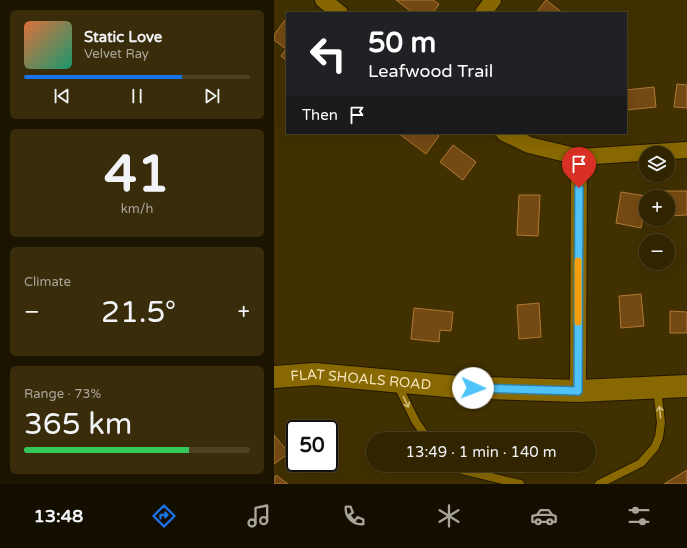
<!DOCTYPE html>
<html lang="en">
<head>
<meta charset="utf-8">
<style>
  :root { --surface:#312400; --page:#392c0a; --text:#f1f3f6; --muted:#a8a499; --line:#4c4122; --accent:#1a73e8 }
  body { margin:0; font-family:"Varela Round",sans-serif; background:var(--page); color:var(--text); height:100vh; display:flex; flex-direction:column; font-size:15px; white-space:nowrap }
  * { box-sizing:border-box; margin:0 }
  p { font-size:13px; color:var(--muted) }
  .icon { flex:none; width:22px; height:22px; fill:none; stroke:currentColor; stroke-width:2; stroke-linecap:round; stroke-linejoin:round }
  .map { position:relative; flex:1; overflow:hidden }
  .side { display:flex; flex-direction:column; gap:10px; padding:10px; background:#1b1400; width:274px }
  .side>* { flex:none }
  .top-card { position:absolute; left:12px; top:12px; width:341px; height:122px; border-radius:0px; box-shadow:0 4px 16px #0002,0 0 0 1px var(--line); background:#202124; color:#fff; overflow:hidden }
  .controls { position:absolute; left:365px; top:146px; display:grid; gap:8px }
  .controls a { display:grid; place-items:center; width:36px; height:36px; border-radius:50%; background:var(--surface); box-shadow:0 4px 16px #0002,0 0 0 1px var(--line); font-size:20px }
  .speed { position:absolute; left:12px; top:420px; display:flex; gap:8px; font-size:20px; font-weight:700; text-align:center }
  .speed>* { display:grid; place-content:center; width:52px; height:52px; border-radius:50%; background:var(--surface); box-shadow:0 4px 16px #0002,0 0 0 1px var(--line); line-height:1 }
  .speed .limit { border:2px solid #111; border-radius:6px; background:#fff; color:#111 }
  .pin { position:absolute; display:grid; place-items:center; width:34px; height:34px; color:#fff; margin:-41px -17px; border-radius:50% 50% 50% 0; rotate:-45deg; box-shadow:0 0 4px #0007 }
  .pin .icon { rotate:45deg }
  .me { position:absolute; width:44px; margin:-22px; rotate:92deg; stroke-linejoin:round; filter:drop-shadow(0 0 3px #0008) }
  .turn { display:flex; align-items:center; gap:14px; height:84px; padding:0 16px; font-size:18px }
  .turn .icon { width:52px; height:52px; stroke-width:2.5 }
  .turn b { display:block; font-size:28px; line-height:34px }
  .then { display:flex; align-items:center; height:38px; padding:0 16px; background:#0003; gap:8px; font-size:15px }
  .big { font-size:30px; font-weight:600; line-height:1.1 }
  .side .card { flex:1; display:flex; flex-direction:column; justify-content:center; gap:6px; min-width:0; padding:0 14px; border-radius:6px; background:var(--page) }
  .side .dial { align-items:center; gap:0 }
  .dial b { font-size:52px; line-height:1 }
  .song { display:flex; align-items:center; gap:12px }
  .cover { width:48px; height:48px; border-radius:6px; background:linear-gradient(135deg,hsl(20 70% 55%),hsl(160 70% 35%)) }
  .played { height:4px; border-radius:2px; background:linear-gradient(90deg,var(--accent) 70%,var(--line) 70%) }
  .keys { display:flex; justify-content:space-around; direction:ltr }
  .heat { display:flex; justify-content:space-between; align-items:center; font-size:22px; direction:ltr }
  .charge { height:6px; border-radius:3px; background:linear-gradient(90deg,#34c759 73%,var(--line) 0) }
  .trip { position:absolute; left:92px; top:432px; width:230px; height:40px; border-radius:20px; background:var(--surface); box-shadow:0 4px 16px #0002,0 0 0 1px var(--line); font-weight:600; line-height:40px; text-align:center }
  .tabs { display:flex; height:64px; justify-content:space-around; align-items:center; background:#140e00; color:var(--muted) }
  .tabs .icon { width:28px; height:28px }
  .tabs .active { color:var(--accent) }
  .tabs b { font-size:18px; color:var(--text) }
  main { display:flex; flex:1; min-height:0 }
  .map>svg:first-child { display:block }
  .building { fill:#744a14; stroke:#b17834 }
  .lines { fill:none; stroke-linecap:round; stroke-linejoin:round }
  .lane-casing { stroke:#231800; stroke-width:10 }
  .street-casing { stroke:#231800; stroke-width:18 }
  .secondary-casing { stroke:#231800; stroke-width:24 }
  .lane { stroke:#886800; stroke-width:8 }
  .street { stroke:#886800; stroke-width:16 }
  .secondary { stroke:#886800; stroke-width:22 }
  .oneway { stroke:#ceb87a }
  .route-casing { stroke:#337fa1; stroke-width:10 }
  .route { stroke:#4fc3f7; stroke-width:7 }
  .slow { stroke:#f59e0b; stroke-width:7 }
  .labels { text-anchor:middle; stroke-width:3.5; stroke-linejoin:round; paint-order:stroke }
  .street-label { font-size:14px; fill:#f4e3bc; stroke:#231800 }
</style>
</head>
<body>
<main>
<section class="side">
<div class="card">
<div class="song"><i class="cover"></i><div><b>Static Love</b><p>Velvet Ray</p></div></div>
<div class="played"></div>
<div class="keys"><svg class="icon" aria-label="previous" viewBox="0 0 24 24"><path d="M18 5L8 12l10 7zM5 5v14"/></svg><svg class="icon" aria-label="pause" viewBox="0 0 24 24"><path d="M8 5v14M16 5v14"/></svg><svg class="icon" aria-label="next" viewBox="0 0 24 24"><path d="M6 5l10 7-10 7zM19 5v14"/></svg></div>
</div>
<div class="card dial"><b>41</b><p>km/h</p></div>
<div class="card"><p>Climate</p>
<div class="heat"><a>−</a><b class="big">21.5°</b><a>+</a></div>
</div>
<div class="card"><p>Range · 73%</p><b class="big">365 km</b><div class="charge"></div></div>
</section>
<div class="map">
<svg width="413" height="484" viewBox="0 0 413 484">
  <rect width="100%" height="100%" fill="#413000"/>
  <!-- building -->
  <g class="building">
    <polygon points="122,0 159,0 165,4 159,13 139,13"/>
    <polygon points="272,0 289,13 262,13"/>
    <polygon points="11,20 13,22 13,61 7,56 12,49 0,40 0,35"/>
    <polygon points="403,84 413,85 413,108 400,107"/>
    <polygon points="380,87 382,107 352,110 352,90"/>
    <polygon points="124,133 161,133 165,136 152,154"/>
    <polygon points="179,145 202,162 189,180 166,162"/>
    <polygon points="390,191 413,191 413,215 394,216 394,197 390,197"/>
    <polygon points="347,192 372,196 367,228 342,223"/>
    <polygon points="245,195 266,195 264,236 243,235"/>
    <polygon points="367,294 370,326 347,328 345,296"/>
    <polygon points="265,303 267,337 245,339 243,305"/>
    <polygon points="140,308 179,312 177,331 166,330 165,342 137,339"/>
    <polygon points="396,311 413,312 413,333 396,333"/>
    <polygon points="0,435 15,453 0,464"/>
    <polygon points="413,470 413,484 390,484"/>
    <polygon points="2,475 14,484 0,484 0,479"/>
  </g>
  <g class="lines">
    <defs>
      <g id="lane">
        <polyline points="123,384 142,422 154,439"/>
        <polyline points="180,465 188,470 246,484"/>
        <polyline points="325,484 367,463 381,447 385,437 387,423 383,388"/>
      </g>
      <g id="street">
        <polyline points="49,0 66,13"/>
        <polyline points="209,13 219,0"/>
        <polyline points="230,133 255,145 305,157 413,150"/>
        <polyline points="304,391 305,157"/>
      </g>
      <g id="secondary">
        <path id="s1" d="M 0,377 L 41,374 L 184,387 L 304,391 L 413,386"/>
      </g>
    </defs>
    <!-- lane casing -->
    <use href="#lane" class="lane-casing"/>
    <!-- street casing -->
    <use href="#street" class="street-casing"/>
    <!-- secondary casing -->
    <use href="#secondary" class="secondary-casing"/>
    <!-- lane -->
    <use href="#lane" class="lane"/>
    <!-- street -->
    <use href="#street" class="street"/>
    <!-- secondary -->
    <use href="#secondary" class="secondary"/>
  </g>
  <!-- one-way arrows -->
  <defs><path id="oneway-shaft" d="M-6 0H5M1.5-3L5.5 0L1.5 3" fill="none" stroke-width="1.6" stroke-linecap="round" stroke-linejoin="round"/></defs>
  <g class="oneway">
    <use href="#oneway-shaft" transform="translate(132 402) rotate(64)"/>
    <use href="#oneway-shaft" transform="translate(386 412) rotate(-97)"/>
  </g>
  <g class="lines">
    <defs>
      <polyline id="route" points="199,388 304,391 305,188"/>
    </defs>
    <!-- route casing -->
    <use href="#route" class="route-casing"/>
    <!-- route -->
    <use href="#route" class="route"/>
    <!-- slow -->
    <polyline class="slow" points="304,322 304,261"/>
  </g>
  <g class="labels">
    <!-- street labels -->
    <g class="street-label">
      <text dy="5" stroke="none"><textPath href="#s1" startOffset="87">FLAT SHOALS ROAD</textPath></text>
    </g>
  </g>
</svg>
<div class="controls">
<a><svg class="icon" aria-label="layers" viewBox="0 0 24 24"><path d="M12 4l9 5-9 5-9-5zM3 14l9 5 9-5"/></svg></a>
<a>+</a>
<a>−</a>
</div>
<div class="speed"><div class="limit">50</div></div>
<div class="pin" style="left:305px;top:188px;background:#d93025"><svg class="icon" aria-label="arrive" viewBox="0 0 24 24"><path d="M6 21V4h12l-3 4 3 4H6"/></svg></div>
<svg class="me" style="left:199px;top:388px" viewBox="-20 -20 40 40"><circle r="19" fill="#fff"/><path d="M0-13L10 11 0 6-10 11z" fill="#4fc3f7"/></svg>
<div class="trip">13:49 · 1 min · 140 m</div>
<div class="top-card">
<div class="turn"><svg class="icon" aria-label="left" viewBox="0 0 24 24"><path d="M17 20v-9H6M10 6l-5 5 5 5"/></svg><div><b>50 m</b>Leafwood Trail</div></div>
<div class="then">Then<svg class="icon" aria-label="arrive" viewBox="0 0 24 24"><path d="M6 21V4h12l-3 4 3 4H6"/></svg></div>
</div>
</div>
</main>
<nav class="tabs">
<b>13:48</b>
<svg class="icon active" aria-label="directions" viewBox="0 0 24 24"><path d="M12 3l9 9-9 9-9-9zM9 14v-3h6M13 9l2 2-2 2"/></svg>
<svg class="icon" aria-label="music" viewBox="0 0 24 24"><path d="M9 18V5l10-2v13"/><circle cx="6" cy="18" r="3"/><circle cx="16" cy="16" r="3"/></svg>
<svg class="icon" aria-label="phone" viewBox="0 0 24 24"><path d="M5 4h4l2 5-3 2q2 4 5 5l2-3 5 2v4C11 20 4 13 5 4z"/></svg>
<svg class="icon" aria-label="climate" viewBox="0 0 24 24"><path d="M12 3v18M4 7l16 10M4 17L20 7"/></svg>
<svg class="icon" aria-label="car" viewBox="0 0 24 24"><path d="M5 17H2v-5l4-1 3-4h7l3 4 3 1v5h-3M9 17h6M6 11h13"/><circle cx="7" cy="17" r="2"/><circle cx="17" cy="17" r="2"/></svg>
<svg class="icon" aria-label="filters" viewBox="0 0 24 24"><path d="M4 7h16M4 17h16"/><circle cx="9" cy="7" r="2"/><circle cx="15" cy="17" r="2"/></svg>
</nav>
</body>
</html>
